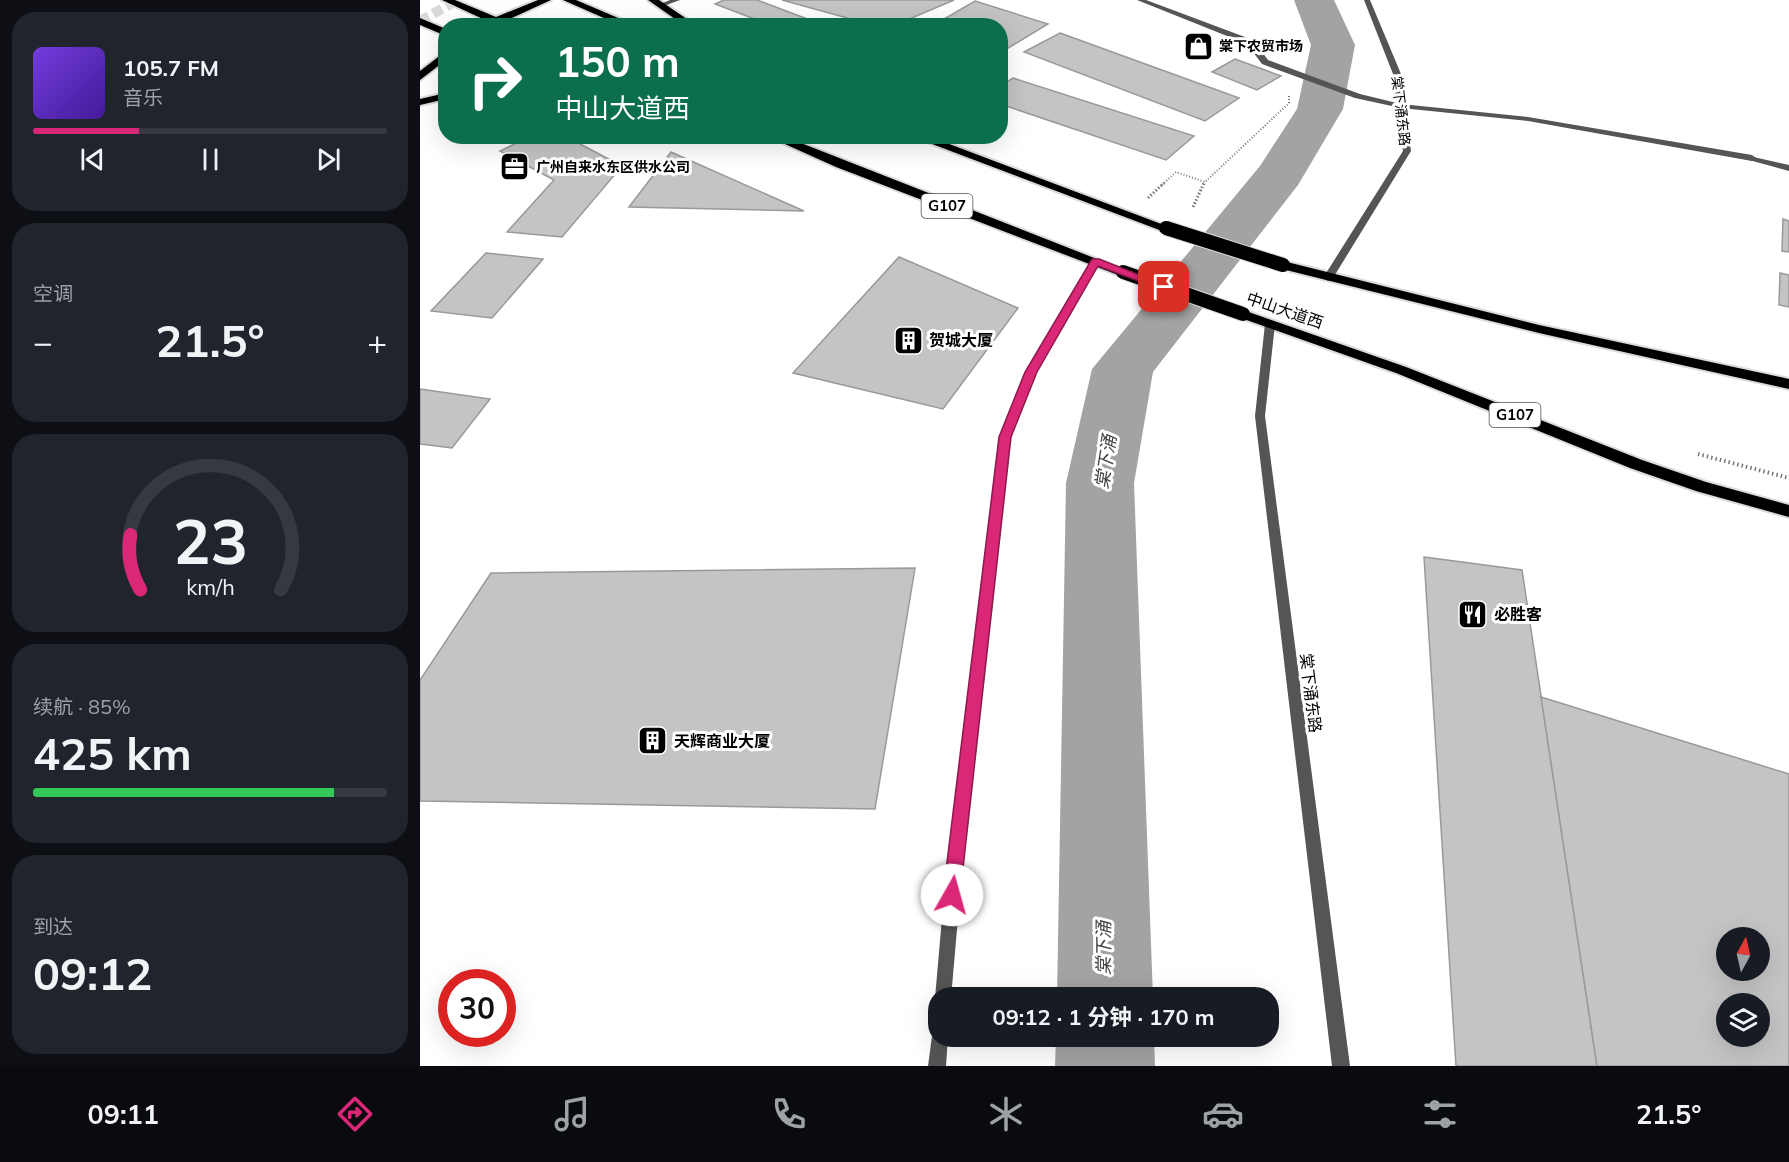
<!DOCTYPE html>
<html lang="zh">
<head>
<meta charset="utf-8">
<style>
  :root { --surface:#171b24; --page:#20242c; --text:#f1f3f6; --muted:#9ea1a6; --line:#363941; --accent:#db2777 }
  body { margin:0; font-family:Mulish,"Noto Sans SC",sans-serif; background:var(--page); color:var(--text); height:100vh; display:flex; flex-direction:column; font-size:22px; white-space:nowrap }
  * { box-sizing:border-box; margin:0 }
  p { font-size:20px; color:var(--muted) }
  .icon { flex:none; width:33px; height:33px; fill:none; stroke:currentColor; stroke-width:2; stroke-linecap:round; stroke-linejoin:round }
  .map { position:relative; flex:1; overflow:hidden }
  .panel { display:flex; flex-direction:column; gap:12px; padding:12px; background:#0d0f14; width:420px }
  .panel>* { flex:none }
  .hud { position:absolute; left:18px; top:18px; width:570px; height:126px; border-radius:24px; box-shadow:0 6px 24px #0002; background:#0b6e4f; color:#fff; overflow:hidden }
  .needle { width:39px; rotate:8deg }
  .tools { position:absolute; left:1296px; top:927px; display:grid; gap:12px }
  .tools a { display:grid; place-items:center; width:54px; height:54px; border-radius:50%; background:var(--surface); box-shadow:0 6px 24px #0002; font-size:30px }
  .speed { position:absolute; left:18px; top:969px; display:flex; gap:12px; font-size:30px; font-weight:700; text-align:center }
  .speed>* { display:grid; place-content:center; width:78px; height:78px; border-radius:50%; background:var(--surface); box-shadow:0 6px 24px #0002; line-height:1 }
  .speed .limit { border:9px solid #d22; background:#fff; color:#111 }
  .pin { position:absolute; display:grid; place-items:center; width:51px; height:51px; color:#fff; margin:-26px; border-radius:12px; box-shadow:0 3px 9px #0006 }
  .me { position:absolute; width:66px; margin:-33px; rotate:7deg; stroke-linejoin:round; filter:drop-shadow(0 0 4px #0008) }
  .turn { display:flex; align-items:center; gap:21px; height:126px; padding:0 18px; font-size:27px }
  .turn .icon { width:78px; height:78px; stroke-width:2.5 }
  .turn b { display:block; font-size:42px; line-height:51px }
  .big { font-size:45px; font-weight:700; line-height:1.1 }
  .panel .tile { flex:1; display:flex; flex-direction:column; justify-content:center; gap:9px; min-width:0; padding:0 21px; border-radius:24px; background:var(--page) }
  .panel .dial { align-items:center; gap:0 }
  .dial svg { height:156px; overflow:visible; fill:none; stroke:var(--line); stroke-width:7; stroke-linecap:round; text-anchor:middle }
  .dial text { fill:var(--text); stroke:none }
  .song { display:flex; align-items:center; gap:18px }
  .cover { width:72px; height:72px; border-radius:9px; background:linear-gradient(135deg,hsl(260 70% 55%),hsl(260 70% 35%)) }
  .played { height:6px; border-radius:3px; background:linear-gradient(90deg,var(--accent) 30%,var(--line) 30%) }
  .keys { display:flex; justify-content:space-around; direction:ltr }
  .heat { display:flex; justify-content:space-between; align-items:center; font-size:33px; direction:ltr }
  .charge { height:9px; border-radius:4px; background:linear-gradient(90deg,#34c759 85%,var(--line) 0) }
  .trip { position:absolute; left:508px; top:987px; width:351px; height:60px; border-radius:24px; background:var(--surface); box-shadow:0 6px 24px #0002; font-weight:700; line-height:60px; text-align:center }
  .dock { display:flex; height:96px; justify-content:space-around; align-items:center; background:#090b0e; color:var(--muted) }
  .dock .icon { width:42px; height:42px }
  .dock .active { color:var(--accent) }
  .dock b { font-size:27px; color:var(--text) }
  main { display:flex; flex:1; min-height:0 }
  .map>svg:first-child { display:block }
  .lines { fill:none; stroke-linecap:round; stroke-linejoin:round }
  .river { fill:#a3a3a3; fill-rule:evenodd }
  .building { fill:#c4c4c4; stroke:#999; stroke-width:1.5; fill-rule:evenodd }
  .trunk-tunnel { stroke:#d9d9d9; stroke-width:10; stroke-dasharray:10 5; stroke-linecap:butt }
  .trunk-casing { stroke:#dbdbdb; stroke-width:4 }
  .path-far2 { stroke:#777; stroke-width:2; stroke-dasharray:1 2; stroke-linecap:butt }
  .path-far1 { stroke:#777; stroke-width:3; stroke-dasharray:1.5 2; stroke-linecap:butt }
  .path { stroke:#777; stroke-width:4; stroke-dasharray:1.5 3; stroke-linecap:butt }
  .service { fill:#555; fill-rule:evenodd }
  .minor { fill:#555; fill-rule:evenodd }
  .trunk { fill:#000; fill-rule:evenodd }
  .trunk-bridge-casing { stroke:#dbdbdb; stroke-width:16; stroke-linecap:butt }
  .trunk-bridge { stroke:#000; stroke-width:14 }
  .route { fill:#db2777; stroke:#8e194d; stroke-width:1.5 }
  .labels { text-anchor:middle; stroke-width:6; stroke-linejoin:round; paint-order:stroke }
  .far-poi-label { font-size:14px; font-weight:bold; fill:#000; stroke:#fff; text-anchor:start }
  .far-street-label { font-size:14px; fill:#000; stroke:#fff }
  .shield { fill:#fff; stroke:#4c4c4c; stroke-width:1.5 }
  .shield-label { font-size:15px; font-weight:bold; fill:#000 }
  .street-label { font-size:16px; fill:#000; stroke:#fff }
  .poi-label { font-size:16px; font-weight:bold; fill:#000; stroke:#fff; text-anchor:start }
  .water-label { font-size:18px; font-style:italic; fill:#444; stroke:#fff }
</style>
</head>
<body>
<main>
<section class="panel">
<div class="tile">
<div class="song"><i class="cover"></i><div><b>105.7 FM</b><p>音乐</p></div></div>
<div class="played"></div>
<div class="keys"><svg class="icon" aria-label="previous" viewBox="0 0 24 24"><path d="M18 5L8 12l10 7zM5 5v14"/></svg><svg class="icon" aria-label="pause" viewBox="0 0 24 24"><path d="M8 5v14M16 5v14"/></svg><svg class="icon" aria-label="next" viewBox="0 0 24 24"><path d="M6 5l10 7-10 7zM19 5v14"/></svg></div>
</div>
<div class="tile"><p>空调</p>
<div class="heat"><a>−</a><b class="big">21.5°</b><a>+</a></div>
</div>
<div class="tile dial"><svg viewBox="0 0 100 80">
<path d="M14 69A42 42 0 1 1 86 69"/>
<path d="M14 69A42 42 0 0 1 9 41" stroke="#db2777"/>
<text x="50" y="56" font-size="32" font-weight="700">23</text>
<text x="50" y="72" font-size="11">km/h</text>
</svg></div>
<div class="tile"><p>续航 · 85%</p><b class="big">425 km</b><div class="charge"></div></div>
<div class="tile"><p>到达</p><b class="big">09:12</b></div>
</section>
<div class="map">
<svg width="1369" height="1066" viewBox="0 0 1369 1066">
  <rect width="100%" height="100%" fill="#fff"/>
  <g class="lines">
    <!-- river -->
    <g class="river">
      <polygon points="874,0 914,0 935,45 923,109 878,185 733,372 714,483 733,998 637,998 646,483 672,369 840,166 877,109 891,45"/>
      <polygon points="636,1036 734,1036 735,1066 635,1066"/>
    </g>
  </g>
  <!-- building -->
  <g class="building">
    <polygon points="304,0 337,0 406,26 353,26 295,4"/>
    <polygon points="362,0 534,0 473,26 456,26"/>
    <polygon points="555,1 628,24 580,53 580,26 512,26"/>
    <polygon points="640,33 819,98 785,121 604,52"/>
    <polygon points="815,59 861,76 837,90 792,72"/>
    <polygon points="593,78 774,136 746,160 580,104 580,86"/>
    <polygon points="111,136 145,136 202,166 142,237 87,232 134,180 80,151"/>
    <polygon points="251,152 384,211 209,207"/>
    <polygon points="1363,219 1369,221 1369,252 1362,251"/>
    <polygon points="66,253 123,259 72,318 11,311"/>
    <polygon points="479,257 598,308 523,409 373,373"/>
    <polygon points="1360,273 1369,275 1369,307 1359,305"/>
    <polygon points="0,389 70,399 32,448 0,444"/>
    <polygon points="1004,557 1102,570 1177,1066 1036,1066"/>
    <polygon points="495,568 455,809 0,801 0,680 71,573"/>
    <path d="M 1121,697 L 1369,774 L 1369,1066 L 1177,1066 ZM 1306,938 L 1340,938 L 1340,970 L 1306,970 ZM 1306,1004 L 1340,1004 L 1340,1036 L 1306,1036 Z"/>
  </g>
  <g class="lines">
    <!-- trunk-tunnel -->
    <polyline class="trunk-tunnel" points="0,21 38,0"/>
    <defs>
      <g id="trunk">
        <polygon points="22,0 35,0 76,17 118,0 131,0 85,21 93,26 78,26"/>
        <polygon points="143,0 156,0 217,26 202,26"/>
        <polygon points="228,0 239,0 277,26 265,26"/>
        <polygon points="0,18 26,29 26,36 0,25"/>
        <polygon points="26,51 26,60 0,80 0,71"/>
        <polygon points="26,93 26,99 0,105 0,99"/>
        <polygon points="347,136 363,136 710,272 703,276 698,275 416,167"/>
        <polygon points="491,136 508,136 752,228 746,232 742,231"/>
        <polygon points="863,261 1119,325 1369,379 1369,389 1119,333 858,268 858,262"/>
        <polygon points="823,310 986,367 1222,460 1286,482 1369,505 1369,517 1276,491 1210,468 976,373 818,317 816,314"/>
      </g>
    </defs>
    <!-- trunk casing -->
    <use href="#trunk" class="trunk-casing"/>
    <!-- path-far2 -->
    <g class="path-far2">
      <polyline points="742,185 756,172 785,182 869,103 869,96"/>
      <polyline points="784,185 785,182"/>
    </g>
    <!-- path-far1 -->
    <g class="path-far1">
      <polyline points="728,198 744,183"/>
      <polyline points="773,207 784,183"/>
    </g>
    <!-- path -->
    <polyline class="path" points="1278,454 1369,478"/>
    <!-- service -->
    <g class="service">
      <polygon points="250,0 260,0 241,7 238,5"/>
      <polygon points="717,0 726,0 833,40 848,60 940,94 981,104 1108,117 1332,155 1336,158 1332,161 1108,121 981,108 935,98 842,64 827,44"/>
    </g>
    <!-- minor -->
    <g class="minor">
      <polygon points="944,0 950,0 981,74 991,151 913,278 908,281 903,278 983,151 973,74"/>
      <polygon points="1329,156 1369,165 1369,171 1329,160"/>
      <polygon points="675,259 680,262 616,372 591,437 540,895 531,998 519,998 519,1005 515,998 524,895 579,437 606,372 670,262"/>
      <polygon points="850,321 855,324 845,416 930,1066 912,1066 835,416 845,324"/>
      <polygon points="519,1028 519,1036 528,1036 526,1066 508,1066 512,1036 514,1030"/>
    </g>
    <!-- trunk -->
    <use href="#trunk" class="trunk"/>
    <defs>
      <g id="trunk-bridge">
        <polyline points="746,228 863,265"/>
        <polyline points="703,272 823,314"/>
      </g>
    </defs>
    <!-- trunk-bridge casing -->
    <use href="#trunk-bridge" class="trunk-bridge-casing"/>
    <!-- trunk-bridge -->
    <use href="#trunk-bridge" class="trunk-bridge"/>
  </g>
  <!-- route -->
  <polygon class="route" points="672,259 679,259 750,287 740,289 678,266 617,372 591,437 540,895 538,901 532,903 525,901 523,895 579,437 605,372"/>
  <!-- icons -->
  <defs>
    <symbol id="shop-square" viewBox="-11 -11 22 22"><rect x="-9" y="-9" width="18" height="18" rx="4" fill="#000" stroke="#fff"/><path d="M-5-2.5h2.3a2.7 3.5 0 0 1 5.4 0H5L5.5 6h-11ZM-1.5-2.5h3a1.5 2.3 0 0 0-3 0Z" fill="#fff"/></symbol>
    <symbol id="office-square" viewBox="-11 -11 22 22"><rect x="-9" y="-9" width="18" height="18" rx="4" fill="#000" stroke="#fff"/><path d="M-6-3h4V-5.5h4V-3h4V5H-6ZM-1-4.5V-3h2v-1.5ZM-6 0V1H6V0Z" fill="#fff"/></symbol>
    <symbol id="building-square" viewBox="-11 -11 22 22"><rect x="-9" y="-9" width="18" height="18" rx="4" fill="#000" stroke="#fff"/><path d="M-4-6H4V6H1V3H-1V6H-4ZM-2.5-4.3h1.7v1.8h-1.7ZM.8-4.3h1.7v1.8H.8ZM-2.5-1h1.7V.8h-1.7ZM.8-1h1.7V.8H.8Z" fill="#fff"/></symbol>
    <symbol id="restaurant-square" viewBox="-11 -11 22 22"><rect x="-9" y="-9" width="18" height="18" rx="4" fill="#000" stroke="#fff"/><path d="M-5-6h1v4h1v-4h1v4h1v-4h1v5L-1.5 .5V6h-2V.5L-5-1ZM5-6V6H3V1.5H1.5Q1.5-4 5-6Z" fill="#fff"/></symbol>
  </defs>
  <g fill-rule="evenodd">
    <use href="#shop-square" x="762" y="30" width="33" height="33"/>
    <use href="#office-square" x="78" y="150" width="33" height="33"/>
    <use href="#building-square" x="472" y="324" width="33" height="33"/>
    <use href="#restaurant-square" x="1036" y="598" width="33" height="33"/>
    <use href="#building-square" x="216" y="724" width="33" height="33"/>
  </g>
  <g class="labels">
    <!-- far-poi labels -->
    <g class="far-poi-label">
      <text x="799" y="51">棠下农贸市场</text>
      <text x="116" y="172">广州自来水东区供水公司</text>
    </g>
    <!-- far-street labels -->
    <g class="far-street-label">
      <text transform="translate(981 111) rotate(83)" y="5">棠下涌东路</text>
    </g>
    <!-- shield labels -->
    <g class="shield">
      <rect x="501.5" y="194" width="51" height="24" rx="4.5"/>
      <rect x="1069.5" y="403" width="51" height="24" rx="4.5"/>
    </g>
    <g class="shield-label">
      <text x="527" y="211">G107</text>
      <text x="1095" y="420">G107</text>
    </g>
    <!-- street labels -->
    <g class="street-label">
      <text transform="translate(865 310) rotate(19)" y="6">中山大道西</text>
      <text transform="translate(891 693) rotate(83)" y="6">棠下涌东路</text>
    </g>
    <!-- poi labels -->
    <g class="poi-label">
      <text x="509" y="346">贺城大厦</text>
      <text x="1074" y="620">必胜客</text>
      <text x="254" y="747">天辉商业大厦</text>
    </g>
    <!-- water labels -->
    <g class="water-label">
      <text transform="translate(686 462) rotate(-81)" y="6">棠下涌</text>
      <text transform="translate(684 948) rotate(-90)" y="6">棠下涌</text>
    </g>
  </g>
</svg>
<div class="tools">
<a><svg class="needle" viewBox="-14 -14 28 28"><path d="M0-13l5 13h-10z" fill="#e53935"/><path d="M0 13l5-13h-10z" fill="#9ea1a6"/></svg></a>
<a><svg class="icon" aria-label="layers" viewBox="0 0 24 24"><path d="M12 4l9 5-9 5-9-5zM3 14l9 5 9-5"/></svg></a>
</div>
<div class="speed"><div class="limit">30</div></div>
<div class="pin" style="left:744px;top:287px;background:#d93025"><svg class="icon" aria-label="arrive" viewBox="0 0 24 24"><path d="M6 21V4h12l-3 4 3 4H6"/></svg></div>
<svg class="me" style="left:532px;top:895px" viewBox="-20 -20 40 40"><circle r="19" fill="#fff"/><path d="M0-13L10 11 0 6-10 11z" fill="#db2777"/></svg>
<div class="trip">09:12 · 1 分钟 · 170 m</div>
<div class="hud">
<div class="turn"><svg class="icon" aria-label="right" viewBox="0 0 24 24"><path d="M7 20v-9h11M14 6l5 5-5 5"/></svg><div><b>150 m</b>中山大道西</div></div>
</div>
</div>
</main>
<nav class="dock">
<b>09:11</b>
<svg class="icon active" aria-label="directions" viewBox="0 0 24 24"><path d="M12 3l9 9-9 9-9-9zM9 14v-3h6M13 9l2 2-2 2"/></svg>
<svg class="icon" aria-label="music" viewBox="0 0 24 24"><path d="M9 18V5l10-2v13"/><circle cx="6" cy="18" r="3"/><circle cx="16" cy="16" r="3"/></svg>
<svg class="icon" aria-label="phone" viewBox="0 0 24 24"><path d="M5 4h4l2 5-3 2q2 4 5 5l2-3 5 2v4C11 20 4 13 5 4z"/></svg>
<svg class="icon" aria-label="climate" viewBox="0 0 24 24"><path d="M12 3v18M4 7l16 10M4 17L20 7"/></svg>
<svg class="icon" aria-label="car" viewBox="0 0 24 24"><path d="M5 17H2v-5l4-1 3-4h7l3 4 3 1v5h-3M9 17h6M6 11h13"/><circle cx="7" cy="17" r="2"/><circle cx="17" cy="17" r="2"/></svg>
<svg class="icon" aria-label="filters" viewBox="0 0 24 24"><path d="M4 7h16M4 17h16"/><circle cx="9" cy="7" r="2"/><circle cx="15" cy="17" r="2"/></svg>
<b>21.5°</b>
</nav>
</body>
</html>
